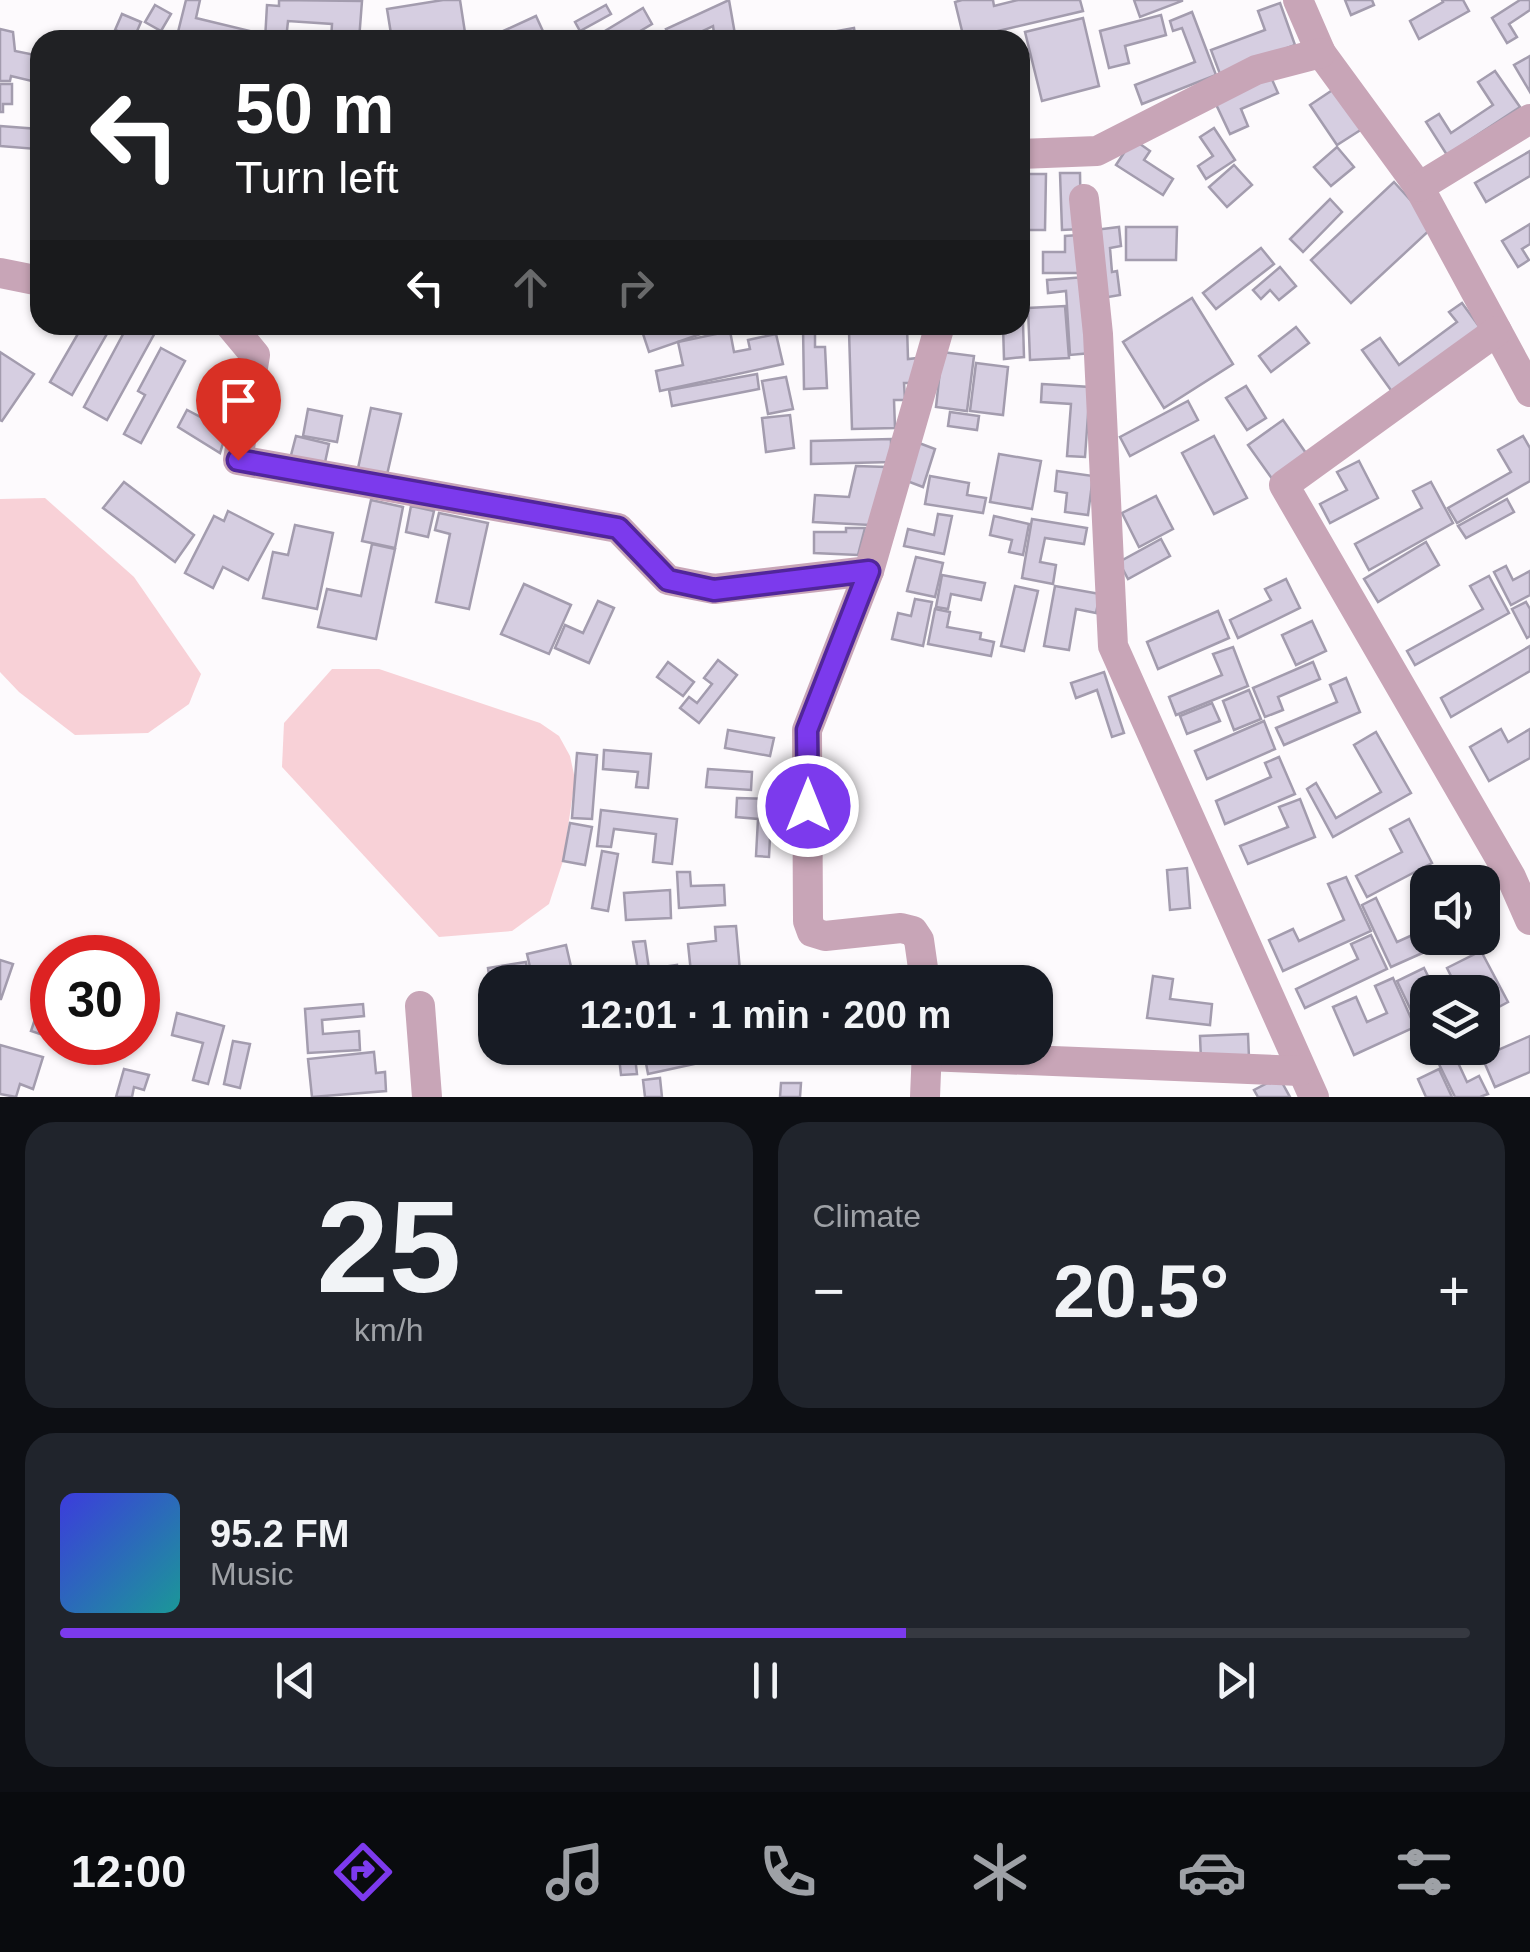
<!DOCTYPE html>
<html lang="en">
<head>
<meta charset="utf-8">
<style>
  :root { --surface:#171b24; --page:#20242c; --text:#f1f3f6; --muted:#9ea1a6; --line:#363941; --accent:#7c3aed }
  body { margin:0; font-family:Arial,sans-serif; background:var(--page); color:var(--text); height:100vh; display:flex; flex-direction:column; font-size:38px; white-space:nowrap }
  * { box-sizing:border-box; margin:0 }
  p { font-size:32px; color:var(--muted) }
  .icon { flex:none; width:55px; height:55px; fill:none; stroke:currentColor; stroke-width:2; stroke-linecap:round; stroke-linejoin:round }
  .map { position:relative; height:1097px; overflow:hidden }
  .sheet { display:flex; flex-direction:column; gap:25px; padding:25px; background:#0d0f14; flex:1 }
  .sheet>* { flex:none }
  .guide { position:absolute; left:30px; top:30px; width:1000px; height:305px; border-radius:30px; box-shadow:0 2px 8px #0004; background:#202124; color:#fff; overflow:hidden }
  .buttons { position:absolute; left:1410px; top:865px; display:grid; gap:20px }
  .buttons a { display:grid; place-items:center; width:90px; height:90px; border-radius:20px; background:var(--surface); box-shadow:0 2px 8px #0004; font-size:50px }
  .speed { position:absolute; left:30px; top:935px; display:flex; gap:20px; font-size:50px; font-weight:700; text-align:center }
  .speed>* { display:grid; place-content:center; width:130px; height:130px; border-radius:50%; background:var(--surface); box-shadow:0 2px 8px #0004; line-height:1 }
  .speed .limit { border:15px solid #d22; background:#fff; color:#111 }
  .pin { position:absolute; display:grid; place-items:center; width:85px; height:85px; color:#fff; margin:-102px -42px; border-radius:50% 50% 50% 0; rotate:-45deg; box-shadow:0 0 10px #0007 }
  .pin .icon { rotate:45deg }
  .me { position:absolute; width:110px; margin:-55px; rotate:0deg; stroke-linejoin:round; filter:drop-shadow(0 0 8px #0008) }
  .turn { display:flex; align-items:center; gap:35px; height:210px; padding:0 40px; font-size:45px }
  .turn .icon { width:130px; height:130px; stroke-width:2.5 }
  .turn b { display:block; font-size:70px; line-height:85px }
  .lanes { display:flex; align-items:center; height:95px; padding:0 40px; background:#0003; justify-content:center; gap:50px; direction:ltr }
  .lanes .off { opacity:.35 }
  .big { font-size:75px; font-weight:700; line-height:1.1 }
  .sheet .widget { flex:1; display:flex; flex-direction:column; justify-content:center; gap:15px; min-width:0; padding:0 35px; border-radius:30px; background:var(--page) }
  .sheet .dial { align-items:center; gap:0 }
  .dial b { font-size:130px; line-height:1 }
  .song { display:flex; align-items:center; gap:30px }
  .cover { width:120px; height:120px; border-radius:15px; background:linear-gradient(135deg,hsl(240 70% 55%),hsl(180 70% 35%)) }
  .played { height:10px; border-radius:5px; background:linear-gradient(90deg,var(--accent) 60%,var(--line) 60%) }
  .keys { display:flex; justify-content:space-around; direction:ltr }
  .heat { display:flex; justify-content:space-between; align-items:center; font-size:55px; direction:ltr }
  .sheet .tiles { flex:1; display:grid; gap:25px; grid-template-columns:1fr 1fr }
  .widget:last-child { grid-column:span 2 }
  .trip { position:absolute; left:478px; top:965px; width:575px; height:100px; border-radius:30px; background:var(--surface); box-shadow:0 2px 8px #0004; font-weight:700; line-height:100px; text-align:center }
  .menu { display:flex; height:160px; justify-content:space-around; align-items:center; background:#090b0e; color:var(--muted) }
  .menu .icon { width:70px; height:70px }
  .menu .active { color:var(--accent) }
  .menu b { font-size:45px; color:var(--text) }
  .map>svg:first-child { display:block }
  .green { fill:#f8d1d7 }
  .building { fill:#d6cee1; stroke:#a39cae; stroke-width:2.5 }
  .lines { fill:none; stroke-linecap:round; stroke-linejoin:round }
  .street { stroke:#c8a5b7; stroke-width:30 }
  .route-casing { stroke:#51269a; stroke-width:25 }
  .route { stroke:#7c3aed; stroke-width:18 }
</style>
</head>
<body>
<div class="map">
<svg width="1530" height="1097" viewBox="0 0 1530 1097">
  <rect width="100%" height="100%" fill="#fdfafd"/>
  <!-- green -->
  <g class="green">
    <polygon points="45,498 134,577 201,674 189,704 148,733 75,735 19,692 0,672 0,499"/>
    <polygon points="332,669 379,669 540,723 559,736 570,756 575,779 563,861 549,904 512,931 439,937 282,767 284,723"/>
  </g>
  <!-- building -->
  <g class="building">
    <polygon points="186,0 200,0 196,18 262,34 261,40 176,40"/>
    <polygon points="279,0 362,1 359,40 331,40 332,24 288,21 286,40 265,40 267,5 279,6"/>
    <polygon points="443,0 460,0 466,39 392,40 387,9"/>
    <polygon points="729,0 736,40 715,40 713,26 692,36 694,40 672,40 666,29"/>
    <polygon points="962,0 993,0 994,6 1018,0 1080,0 1083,11 964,39 955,2"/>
    <polygon points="1134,0 1182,0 1182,1 1140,17"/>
    <polygon points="1345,0 1372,0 1374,5 1351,15"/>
    <polygon points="1442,0 1463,0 1469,11 1419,39 1410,21 1443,2"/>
    <polygon points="1520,0 1530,0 1530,10 1509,24 1517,37 1507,43 1492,18"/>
    <polygon points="1280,3 1295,45 1220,74 1211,50 1265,30 1258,11"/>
    <polygon points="155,5 171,14 161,31 145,22"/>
    <polygon points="606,5 611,14 580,31 575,22"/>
    <polygon points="643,8 652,24 625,40 590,40"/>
    <polygon points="1192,12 1216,75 1142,104 1135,85 1195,62 1182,28 1173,31 1170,21"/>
    <polygon points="122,14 141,22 134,38 115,30"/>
    <polygon points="1161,15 1166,35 1125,46 1129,63 1109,68 1100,31"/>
    <polygon points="536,16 547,40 502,40 499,33"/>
    <polygon points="1083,18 1099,86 1042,101 1025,32"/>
    <polygon points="854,28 856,40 823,40 821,34"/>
    <polygon points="0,29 13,32 15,51 40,56 40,83 11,76 10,81 0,81"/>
    <polygon points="1530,56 1530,92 1514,65"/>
    <polygon points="1495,71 1520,107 1447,155 1426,122 1439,114 1451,133 1493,105 1478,82"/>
    <polygon points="1270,75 1278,93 1241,109 1248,126 1230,134 1214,100"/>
    <polygon points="1343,83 1370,124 1337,145 1310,105"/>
    <polygon points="0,84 12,84 12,104 3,104 3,112 0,112"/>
    <polygon points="0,126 38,129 36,149 0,146"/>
    <polygon points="1214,128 1235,160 1206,179 1198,166 1213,156 1200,137"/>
    <polygon points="1133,139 1150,151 1144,160 1173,179 1163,195 1116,165"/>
    <polygon points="1337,147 1354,167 1331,186 1314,167"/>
    <polygon points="1530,151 1530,176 1486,202 1475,183"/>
    <polygon points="1234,165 1252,185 1227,207 1209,187"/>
    <polygon points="1060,173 1080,173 1081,229 1062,230"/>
    <polygon points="1025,174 1046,174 1045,230 1020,230 1020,212 1025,212"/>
    <polygon points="1394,182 1434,226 1351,303 1311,260"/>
    <polygon points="1330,199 1342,212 1303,252 1290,239"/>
    <polygon points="1530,224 1530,244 1522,249 1529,260 1518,267 1502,241"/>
    <polygon points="1119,227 1121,246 1110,248 1112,272 1117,271 1120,295 1102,298 1094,230"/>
    <polygon points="1126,227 1177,227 1176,260 1126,260"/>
    <polygon points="1079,235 1080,273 1043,273 1043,252 1065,252 1065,236"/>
    <polygon points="1261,248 1274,264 1216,309 1203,293"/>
    <polygon points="1280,267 1296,286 1279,300 1270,290 1261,299 1253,290"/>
    <polygon points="1085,277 1091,353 1070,355 1066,291 1048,293 1047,280"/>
    <polygon points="1192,298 1233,364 1164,408 1123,342"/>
    <polygon points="1462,303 1481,329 1393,393 1362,350 1380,338 1399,365 1457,322 1449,312"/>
    <polygon points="1065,306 1069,358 1030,360 1028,308"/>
    <polygon points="1020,323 1023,323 1024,357 1004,359 1003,325"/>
    <polygon points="83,325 112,325 72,395 50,382"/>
    <polygon points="128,325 149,325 157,329 107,420 84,407"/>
    <polygon points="640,325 717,325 718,328 649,352"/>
    <polygon points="907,326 908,359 918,358 918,383 904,383 905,400 894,400 895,428 852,429 849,331"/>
    <polygon points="803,327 815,327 815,347 825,347 827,388 804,389"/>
    <polygon points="1296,327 1309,343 1271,372 1259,356"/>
    <polygon points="730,331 734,352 750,349 748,340 776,334 783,364 660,391 656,371 683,365 678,342"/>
    <polygon points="161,348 185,361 141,443 124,434 145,395 138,391"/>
    <polygon points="0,352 34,374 2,421 0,420"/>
    <polygon points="942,352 974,356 967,411 936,407"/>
    <polygon points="976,363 1008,367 1003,415 970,411"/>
    <polygon points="757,374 759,389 672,406 669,390"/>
    <polygon points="786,377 793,409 768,414 762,381"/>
    <polygon points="1042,384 1090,387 1085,457 1067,456 1071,404 1041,402"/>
    <polygon points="1246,386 1266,418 1247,430 1226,398"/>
    <polygon points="225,387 238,394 220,453 178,427 187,410 212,423"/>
    <polygon points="1188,401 1198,420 1130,456 1120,437"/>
    <polygon points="371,408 401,414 386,479 357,473"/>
    <polygon points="308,409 342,416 337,442 303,436"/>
    <polygon points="950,412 979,416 977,430 948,426"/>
    <polygon points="790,415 794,448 766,452 762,418"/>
    <polygon points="1283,420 1308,456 1273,480 1248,445"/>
    <polygon points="296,436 329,444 324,467 290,459"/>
    <polygon points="1214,436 1247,498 1214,514 1182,453"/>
    <polygon points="1523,436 1530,448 1530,481 1457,523 1448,508 1511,472 1498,450"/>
    <polygon points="891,439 891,462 811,464 811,441"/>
    <polygon points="919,443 935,449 923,487 907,481"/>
    <polygon points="999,454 1041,461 1032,509 990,502"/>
    <polygon points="1359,461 1378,498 1330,523 1320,504 1347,490 1337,472"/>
    <polygon points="856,466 887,467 870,525 813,522 815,495 849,497"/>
    <polygon points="1057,471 1093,476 1088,515 1065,512 1067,493 1055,491"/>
    <polygon points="930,476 969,483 967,495 986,498 983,513 925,504"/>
    <polygon points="124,482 194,535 175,562 103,508"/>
    <polygon points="1431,482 1453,523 1369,570 1355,544 1422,508 1413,491"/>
    <polygon points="1156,496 1173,529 1139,547 1122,513"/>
    <polygon points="1507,499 1514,512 1466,538 1458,526"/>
    <polygon points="371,500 403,507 395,548 362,541"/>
    <polygon points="411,506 434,511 428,537 406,532"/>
    <polygon points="228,511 273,534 248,580 223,567 213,588 185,573 214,516 224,521"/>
    <polygon points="439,513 488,523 469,609 436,602 450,534 435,530"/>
    <polygon points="938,514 952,516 944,554 904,546 908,529 934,535"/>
    <polygon points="994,516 1029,524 1023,555 1009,552 1012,540 990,535"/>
    <polygon points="1032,519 1087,528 1084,544 1045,538 1040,562 1056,565 1053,584 1022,578"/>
    <polygon points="295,525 333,533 317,609 263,598 273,552 288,555"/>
    <polygon points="846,528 865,528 858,555 814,553 814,532 846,532"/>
    <polygon points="1161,539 1170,556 1128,579 1119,562"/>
    <polygon points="1426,542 1439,565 1378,602 1364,579"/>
    <polygon points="372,544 395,549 376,639 318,627 327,589 361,596"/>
    <polygon points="916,557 943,563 935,597 907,591"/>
    <polygon points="1506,566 1513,580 1530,571 1530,595 1511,605 1494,572"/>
    <polygon points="942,575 985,583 981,600 951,594 948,609 936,607"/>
    <polygon points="1489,576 1509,613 1415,665 1407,651 1483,609 1470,586"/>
    <polygon points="1286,579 1300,608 1238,638 1230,620 1271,600 1265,589"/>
    <polygon points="524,584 571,605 549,654 501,634"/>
    <polygon points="1015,586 1038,591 1024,651 1001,646"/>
    <polygon points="1055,586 1100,594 1096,613 1076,609 1069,650 1044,646"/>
    <polygon points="915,599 932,602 923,646 892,639 898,613 911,616"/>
    <polygon points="598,601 614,608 589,663 555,648 565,625 583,633"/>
    <polygon points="1526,602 1530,609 1530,636 1527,638 1512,609"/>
    <polygon points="935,609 950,612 947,627 981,633 980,639 994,642 991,656 928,644"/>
    <polygon points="1218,611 1229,638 1158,669 1147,642"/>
    <polygon points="1312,621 1326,651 1296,665 1282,635"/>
    <polygon points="1530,646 1530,671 1451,717 1441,698"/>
    <polygon points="1233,647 1248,686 1176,715 1169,697 1222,675 1213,654"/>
    <polygon points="718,660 737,675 699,723 680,708 689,697 697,703 712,684 704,678"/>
    <polygon points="668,662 694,682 683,696 657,677"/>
    <polygon points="1313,662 1320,679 1278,697 1283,710 1265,717 1253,688"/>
    <polygon points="1104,672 1124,733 1112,737 1097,690 1076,698 1071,683"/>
    <polygon points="1346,678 1360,712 1284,745 1276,728 1337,702 1330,685"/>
    <polygon points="1249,690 1261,719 1234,730 1223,701"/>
    <polygon points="1212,703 1220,721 1187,734 1180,716"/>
    <polygon points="1264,721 1275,749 1207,779 1195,751"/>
    <polygon points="1501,729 1508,742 1530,729 1530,758 1489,781 1470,747"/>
    <polygon points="728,730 774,738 770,756 725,748"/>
    <polygon points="1376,732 1411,793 1333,837 1307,789 1316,783 1336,818 1381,792 1354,745"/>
    <polygon points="604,750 651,754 648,788 636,787 638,772 603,769"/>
    <polygon points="577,753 597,755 592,819 572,818"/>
    <polygon points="1279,757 1295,794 1225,824 1216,801 1271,777 1265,763"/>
    <polygon points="708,769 752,772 751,790 706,787"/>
    <polygon points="737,798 772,799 769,857 756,856 758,819 736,817"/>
    <polygon points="1300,799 1315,837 1248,864 1240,846 1288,827 1279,807"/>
    <polygon points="601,810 677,819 672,864 653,862 656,834 614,829 611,847 597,846"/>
    <polygon points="1409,819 1432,863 1367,897 1356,876 1402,852 1390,829"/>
    <polygon points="570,823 592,827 585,865 563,861"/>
    <polygon points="602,851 618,854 608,911 592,908"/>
    <polygon points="1187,868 1190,908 1170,910 1167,870"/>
    <polygon points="677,872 690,872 691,886 724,885 725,905 679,908"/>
    <polygon points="1346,877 1371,931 1283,971 1269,940 1293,929 1299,941 1344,920 1328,884"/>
    <polygon points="670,890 671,918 626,920 624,893"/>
    <polygon points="1376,898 1397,942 1428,928 1428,938 1456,938 1391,967 1362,905"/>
    <polygon points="736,926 741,982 692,982 688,944 716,941 715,927"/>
    <polygon points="1371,935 1387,969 1305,1008 1296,989 1358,959 1351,944"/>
    <polygon points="645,941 649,969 677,965 679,982 640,982 633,942"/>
    <polygon points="566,945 572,971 533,980 527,954"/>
    <polygon points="1481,951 1508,1002 1482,1016 1482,992 1459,992 1447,968"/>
    <polygon points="0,960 13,964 1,999 0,999"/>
    <polygon points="526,962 529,982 495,982 495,988 491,989 488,968"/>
    <polygon points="1424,968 1436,992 1428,992 1427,1044 1397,981"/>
    <polygon points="629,971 631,982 596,982 596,975"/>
    <polygon points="1153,976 1173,979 1170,999 1212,1004 1210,1025 1147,1018"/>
    <polygon points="1393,978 1415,1027 1354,1055 1333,1007 1356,997 1367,1022 1387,1013 1375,986"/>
    <polygon points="43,995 52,998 52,1038 31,1031"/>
    <polygon points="363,1004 364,1016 322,1020 323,1034 359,1031 360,1050 308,1053 305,1009"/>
    <polygon points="177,1013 224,1026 208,1084 193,1080 203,1043 172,1035"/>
    <polygon points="1248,1034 1249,1058 1201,1060 1200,1036"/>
    <polygon points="1530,1036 1530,1072 1495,1087 1482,1057"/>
    <polygon points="233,1041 250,1044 240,1088 224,1084"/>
    <polygon points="0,1045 43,1057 33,1089 20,1084 16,1097 0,1094"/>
    <polygon points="618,1048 634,1048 637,1074 621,1075"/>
    <polygon points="690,1048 729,1048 731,1056 648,1074 645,1058"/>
    <polygon points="374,1052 376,1073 385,1072 386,1091 312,1097 308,1059"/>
    <polygon points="1453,1052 1467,1082 1479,1076 1488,1094 1480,1097 1455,1097 1437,1060"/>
    <polygon points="124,1069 149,1075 144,1090 134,1087 132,1097 116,1097"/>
    <polygon points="1439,1069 1452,1097 1426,1097 1418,1079"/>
    <polygon points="1279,1077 1290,1097 1258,1097 1254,1090"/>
    <polygon points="660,1078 662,1097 645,1097 643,1080"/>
    <polygon points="781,1083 801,1083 800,1097 780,1097"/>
  </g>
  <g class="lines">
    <!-- street -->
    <g class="street">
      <polyline points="1298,0 1321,53 1419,187 1530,392"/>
      <polyline points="1020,154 1097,151 1256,70 1321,53"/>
      <polyline points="1419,187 1530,119"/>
      <polyline points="1084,199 1098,334 1113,646 1314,1097"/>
      <polyline points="0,273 40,281"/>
      <polyline points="230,325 255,355 238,460 618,528 668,580 714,589 869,571"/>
      <polyline points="1497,331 1284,485 1511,877 1530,920"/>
      <polyline points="925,982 919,940 913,931 901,928 825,936 812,932 808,921 807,730 869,571 940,325"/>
      <polyline points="420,1006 427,1097"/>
      <polyline points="927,1056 1300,1071"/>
      <polyline points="925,1097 927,1048"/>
    </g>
  </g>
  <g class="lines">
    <defs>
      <polyline id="route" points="238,460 618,528 668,580 714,590 869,571 807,730 808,806"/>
    </defs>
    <!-- route casing -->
    <use href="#route" class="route-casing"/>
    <!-- route -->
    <use href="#route" class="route"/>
  </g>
</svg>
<div class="buttons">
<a><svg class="icon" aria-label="sound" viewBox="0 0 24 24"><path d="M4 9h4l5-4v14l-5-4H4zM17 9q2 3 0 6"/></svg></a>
<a><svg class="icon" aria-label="layers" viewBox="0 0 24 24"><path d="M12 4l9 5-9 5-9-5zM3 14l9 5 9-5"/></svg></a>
</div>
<div class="speed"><div class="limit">30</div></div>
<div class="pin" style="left:238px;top:460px;background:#d93025"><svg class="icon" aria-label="arrive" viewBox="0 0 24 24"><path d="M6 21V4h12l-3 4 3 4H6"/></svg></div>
<svg class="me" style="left:808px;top:806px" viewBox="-20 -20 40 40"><circle r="17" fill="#7c3aed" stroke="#fff" stroke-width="3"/><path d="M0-11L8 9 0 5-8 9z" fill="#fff"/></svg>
<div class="trip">12:01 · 1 min · 200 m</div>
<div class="guide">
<div class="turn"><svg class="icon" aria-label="left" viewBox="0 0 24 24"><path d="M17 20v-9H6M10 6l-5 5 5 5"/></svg><div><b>50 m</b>Turn left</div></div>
<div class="lanes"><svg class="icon" aria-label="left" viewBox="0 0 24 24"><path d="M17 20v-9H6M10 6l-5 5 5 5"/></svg><svg class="icon off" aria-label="ahead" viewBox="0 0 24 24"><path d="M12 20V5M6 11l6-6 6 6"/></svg><svg class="icon off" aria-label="right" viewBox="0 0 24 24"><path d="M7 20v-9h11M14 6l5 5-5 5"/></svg></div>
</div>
</div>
<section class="sheet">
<div class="tiles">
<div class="widget dial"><b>25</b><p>km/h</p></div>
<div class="widget"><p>Climate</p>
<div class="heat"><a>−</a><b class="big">20.5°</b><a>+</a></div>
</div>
<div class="widget">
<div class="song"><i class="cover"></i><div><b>95.2 FM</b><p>Music</p></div></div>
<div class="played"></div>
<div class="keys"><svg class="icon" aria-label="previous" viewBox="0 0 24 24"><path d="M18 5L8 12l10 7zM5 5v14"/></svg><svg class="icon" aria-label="pause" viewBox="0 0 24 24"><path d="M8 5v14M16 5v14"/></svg><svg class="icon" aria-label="next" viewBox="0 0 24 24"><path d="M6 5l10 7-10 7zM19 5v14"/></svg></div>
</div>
</div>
</section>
<nav class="menu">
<b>12:00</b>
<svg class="icon active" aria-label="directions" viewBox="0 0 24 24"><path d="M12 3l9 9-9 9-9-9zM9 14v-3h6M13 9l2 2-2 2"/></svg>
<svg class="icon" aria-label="music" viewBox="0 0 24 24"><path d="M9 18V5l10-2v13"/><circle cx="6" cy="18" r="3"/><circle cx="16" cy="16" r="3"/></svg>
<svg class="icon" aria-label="phone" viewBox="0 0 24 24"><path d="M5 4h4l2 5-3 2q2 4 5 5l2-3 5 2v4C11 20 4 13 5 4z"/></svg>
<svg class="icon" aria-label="climate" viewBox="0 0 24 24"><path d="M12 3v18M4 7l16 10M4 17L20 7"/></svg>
<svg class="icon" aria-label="car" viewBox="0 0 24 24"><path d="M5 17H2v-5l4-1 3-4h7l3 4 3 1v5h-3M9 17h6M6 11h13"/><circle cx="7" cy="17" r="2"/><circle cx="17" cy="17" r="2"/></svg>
<svg class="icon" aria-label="filters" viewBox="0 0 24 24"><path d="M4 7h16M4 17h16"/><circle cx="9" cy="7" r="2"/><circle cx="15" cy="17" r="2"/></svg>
</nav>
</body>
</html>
